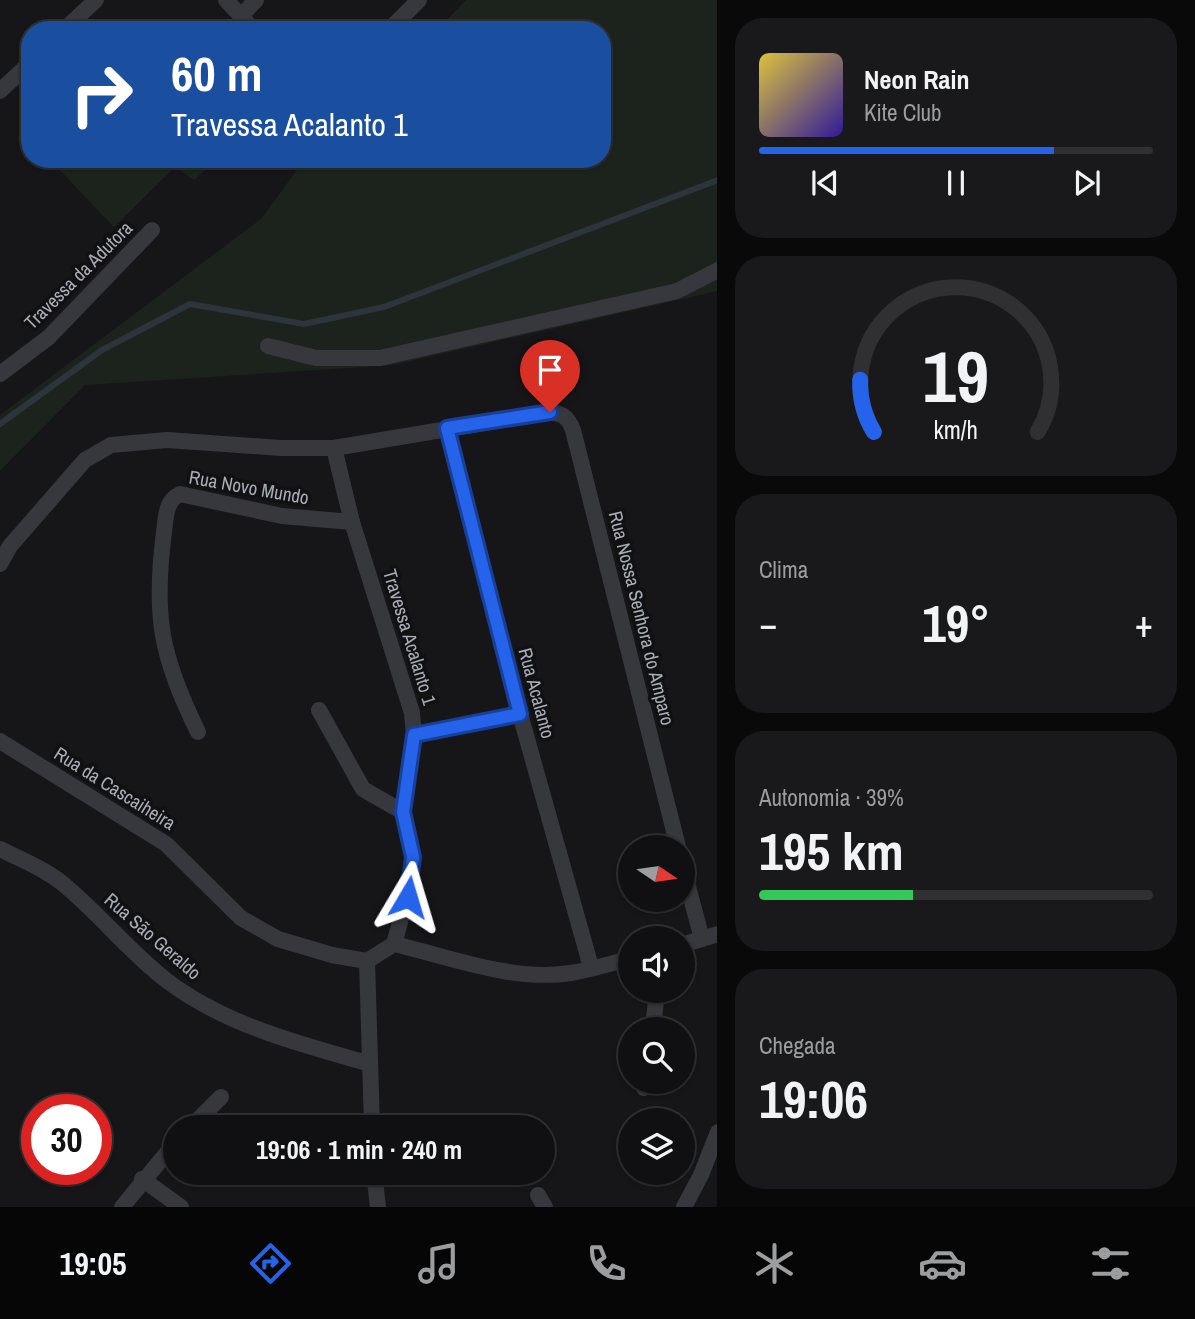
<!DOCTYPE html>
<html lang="pt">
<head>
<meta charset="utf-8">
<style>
  :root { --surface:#101012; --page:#19191b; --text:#f1f3f6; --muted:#9c9d9f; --line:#303032; --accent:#2563eb }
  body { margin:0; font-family:"Archivo Narrow",sans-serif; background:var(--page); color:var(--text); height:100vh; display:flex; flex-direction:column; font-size:26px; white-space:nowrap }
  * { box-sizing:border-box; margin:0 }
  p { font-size:23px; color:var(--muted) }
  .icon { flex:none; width:38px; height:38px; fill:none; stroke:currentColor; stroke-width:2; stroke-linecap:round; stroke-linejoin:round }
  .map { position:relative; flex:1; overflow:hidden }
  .details { display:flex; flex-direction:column; gap:18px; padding:18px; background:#09090a; width:478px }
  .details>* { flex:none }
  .top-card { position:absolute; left:21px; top:21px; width:590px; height:147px; border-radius:28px; box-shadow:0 2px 5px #0004,0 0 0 2px var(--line); background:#1a4fa0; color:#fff; overflow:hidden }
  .needle { width:46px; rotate:103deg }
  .controls { position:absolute; left:618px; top:835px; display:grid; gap:14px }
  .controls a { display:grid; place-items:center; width:77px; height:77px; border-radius:50%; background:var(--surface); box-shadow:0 2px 5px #0004,0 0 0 2px var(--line); font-size:35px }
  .speed { position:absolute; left:21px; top:1094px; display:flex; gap:14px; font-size:35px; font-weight:700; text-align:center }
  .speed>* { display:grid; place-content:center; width:91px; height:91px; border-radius:50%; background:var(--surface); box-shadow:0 2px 5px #0004,0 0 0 2px var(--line); line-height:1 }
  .speed .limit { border:10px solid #d22; background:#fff; color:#111 }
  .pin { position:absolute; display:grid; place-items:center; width:60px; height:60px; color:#fff; margin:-72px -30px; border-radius:50% 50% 50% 0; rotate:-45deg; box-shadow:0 0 7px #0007 }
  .pin .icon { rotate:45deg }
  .me { position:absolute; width:77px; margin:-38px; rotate:7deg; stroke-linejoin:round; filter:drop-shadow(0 0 5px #0008) }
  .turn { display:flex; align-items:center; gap:24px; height:147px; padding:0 35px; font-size:32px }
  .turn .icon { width:91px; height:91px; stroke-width:2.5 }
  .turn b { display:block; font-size:49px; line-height:60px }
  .big { font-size:52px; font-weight:700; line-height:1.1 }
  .details .card { flex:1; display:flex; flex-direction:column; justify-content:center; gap:10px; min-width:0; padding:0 24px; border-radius:28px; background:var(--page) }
  .details .dial { align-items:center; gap:0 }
  .dial svg { height:182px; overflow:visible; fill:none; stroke:var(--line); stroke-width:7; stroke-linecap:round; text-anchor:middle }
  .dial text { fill:var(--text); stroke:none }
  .song { display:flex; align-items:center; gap:21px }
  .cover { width:84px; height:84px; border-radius:10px; background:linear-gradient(135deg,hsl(50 70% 55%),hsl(250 70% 35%)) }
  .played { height:7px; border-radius:4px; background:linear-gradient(90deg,var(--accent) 75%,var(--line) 75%) }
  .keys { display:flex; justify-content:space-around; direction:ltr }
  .heat { display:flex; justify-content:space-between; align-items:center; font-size:38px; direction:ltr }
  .charge { height:10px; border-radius:5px; background:linear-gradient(90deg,#34c759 39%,var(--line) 0) }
  .trip { position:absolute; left:163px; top:1115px; width:392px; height:70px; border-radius:35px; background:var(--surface); box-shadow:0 2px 5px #0004,0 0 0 2px var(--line); font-weight:700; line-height:70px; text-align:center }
  .tab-bar { display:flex; height:112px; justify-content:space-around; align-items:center; background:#060607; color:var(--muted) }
  .tab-bar .icon { width:49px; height:49px }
  .tab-bar .active { color:var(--accent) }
  .tab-bar b { font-size:32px; color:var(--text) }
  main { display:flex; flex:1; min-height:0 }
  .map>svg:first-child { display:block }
  .green { fill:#1c231d }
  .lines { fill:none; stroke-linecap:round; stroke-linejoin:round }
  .stream { stroke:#2c353c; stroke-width:6 }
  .street { stroke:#37383d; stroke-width:16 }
  .route-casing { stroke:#184099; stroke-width:18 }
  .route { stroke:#2563eb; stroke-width:12 }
  .labels { text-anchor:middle; stroke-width:7; stroke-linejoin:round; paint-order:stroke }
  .street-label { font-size:19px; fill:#a8adb8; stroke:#111113 }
</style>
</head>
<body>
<main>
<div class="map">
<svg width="718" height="1207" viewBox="0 0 718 1207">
  <rect width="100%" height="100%" fill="#161618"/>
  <!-- green -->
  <g class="green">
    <polygon points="466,0 717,0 717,291 393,365 85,385 0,471 0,415 261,219 305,159 602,159 602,30 437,30"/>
    <polygon points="53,159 217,159 194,180 175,167 114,227 51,161"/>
  </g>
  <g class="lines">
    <!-- stream -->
    <polyline class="stream" points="0,424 102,350 190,304 304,324 384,307 718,180"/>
    <!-- street -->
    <g class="street">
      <polyline points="226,0 254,30"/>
      <polyline points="241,16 256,0"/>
      <polyline points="64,30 96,0"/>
      <polyline points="389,30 419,0"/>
      <polyline points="0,91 30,63"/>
      <polyline points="268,346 316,358 380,358 677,291 718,270"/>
      <polyline points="0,374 49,337 152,230"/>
      <polyline points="448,428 520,714 591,967"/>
      <polyline points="334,448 352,522 412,713 414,735 403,812 413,857 411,882 394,944"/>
      <path d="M 0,564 L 10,546 L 85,460 L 111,445 L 167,440 L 281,448 L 334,448 L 550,412 C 563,414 568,417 573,430 L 678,847"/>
      <polyline points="319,710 363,789 403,812"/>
      <path d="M 198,732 C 161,656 153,617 164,532 C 166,518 165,501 180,494 L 282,516 L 352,522"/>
      <polyline points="414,735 520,714"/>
      <path d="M 0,741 L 166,844 L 241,918 L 278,939 L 332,955 L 367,961 L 394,944 C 450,957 513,982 571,973 C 591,970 611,963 630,959"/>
      <path d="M 0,849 C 24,861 50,871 69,889 C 103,918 131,953 166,980 C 223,1024 299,1044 367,1063"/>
      <polyline points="682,864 702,939"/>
      <polyline points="682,945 718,934"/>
      <polyline points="367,961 372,1127"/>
      <polyline points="653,1029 657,990"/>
      <polyline points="644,1088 645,1082"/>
      <polyline points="191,1127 221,1097"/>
      <polyline points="374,1172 378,1207"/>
      <polyline points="142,1179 181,1207"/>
      <polyline points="538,1195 545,1207"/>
      <polyline points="122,1207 175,1143"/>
      <polyline points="684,1207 701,1175 718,1132"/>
    </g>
  </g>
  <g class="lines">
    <defs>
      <polyline id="route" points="408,897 413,857 403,812 414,735 520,714 447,428 550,412"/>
    </defs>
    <!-- route casing -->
    <use href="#route" class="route-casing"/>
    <!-- route -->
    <use href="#route" class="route"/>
  </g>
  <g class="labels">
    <!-- street labels -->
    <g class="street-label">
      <text transform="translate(78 275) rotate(-45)" y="7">Travessa da Adutora</text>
      <text transform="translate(249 487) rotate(10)" y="7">Rua Novo Mundo</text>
      <text transform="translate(642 618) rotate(76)" y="7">Rua Nossa Senhora do Amparo</text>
      <text transform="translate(410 637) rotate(73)" y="7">Travessa Acalanto 1</text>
      <text transform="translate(537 693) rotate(75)" y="7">Rua Acalanto</text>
      <text transform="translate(115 788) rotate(32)" y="7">Rua da Cascaiheira</text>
      <text transform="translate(153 936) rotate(41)" y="7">Rua São Geraldo</text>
    </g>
  </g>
</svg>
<div class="controls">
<a><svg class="needle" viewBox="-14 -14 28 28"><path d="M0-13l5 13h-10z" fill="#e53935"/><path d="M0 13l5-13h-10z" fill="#9c9d9f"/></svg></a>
<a><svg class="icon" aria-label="sound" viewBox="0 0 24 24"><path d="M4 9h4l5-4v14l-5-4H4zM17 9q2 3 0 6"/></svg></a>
<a><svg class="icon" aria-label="search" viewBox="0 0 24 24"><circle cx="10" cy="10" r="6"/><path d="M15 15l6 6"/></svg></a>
<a><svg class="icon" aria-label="layers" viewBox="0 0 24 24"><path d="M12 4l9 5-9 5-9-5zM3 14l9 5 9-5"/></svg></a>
</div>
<div class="speed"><div class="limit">30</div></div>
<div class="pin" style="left:550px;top:412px;background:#d93025"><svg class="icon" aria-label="arrive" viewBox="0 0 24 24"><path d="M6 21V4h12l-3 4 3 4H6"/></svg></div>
<svg class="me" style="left:408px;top:897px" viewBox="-20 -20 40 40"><path d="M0-17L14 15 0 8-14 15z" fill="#2563eb" stroke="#fff" stroke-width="4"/></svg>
<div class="trip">19:06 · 1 min · 240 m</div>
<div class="top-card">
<div class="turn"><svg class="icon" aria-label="right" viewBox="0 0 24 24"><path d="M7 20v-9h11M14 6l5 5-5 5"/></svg><div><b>60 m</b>Travessa Acalanto 1</div></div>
</div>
</div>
<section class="details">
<div class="card">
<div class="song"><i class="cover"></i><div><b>Neon Rain</b><p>Kite Club</p></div></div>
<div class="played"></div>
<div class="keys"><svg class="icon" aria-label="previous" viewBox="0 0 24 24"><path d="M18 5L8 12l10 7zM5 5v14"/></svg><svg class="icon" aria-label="pause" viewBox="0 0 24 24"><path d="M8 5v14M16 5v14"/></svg><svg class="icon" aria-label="next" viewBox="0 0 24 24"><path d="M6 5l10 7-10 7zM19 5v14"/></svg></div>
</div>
<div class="card dial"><svg viewBox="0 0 100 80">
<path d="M14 69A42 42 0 1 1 86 69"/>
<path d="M14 69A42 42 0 0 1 8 46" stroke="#2563eb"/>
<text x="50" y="56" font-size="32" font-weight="700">19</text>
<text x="50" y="72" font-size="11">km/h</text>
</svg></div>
<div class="card"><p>Clima</p>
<div class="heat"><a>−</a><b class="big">19°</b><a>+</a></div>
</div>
<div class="card"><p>Autonomia · 39%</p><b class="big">195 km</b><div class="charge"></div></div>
<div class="card"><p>Chegada</p><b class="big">19:06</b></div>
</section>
</main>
<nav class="tab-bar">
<b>19:05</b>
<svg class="icon active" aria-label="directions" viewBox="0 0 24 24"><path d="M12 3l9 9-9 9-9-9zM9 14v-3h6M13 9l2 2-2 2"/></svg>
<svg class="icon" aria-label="music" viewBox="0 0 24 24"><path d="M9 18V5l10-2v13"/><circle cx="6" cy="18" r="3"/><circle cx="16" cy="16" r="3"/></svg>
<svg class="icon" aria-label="phone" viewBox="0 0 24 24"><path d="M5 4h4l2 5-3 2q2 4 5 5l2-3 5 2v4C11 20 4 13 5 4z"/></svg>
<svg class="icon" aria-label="climate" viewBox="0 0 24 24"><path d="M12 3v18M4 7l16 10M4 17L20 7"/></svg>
<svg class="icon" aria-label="car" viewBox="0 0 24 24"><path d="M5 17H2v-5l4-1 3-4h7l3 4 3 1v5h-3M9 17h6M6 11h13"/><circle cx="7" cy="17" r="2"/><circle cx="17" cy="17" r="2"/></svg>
<svg class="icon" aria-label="filters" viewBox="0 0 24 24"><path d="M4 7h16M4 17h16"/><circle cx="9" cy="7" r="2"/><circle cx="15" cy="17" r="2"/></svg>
</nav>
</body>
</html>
